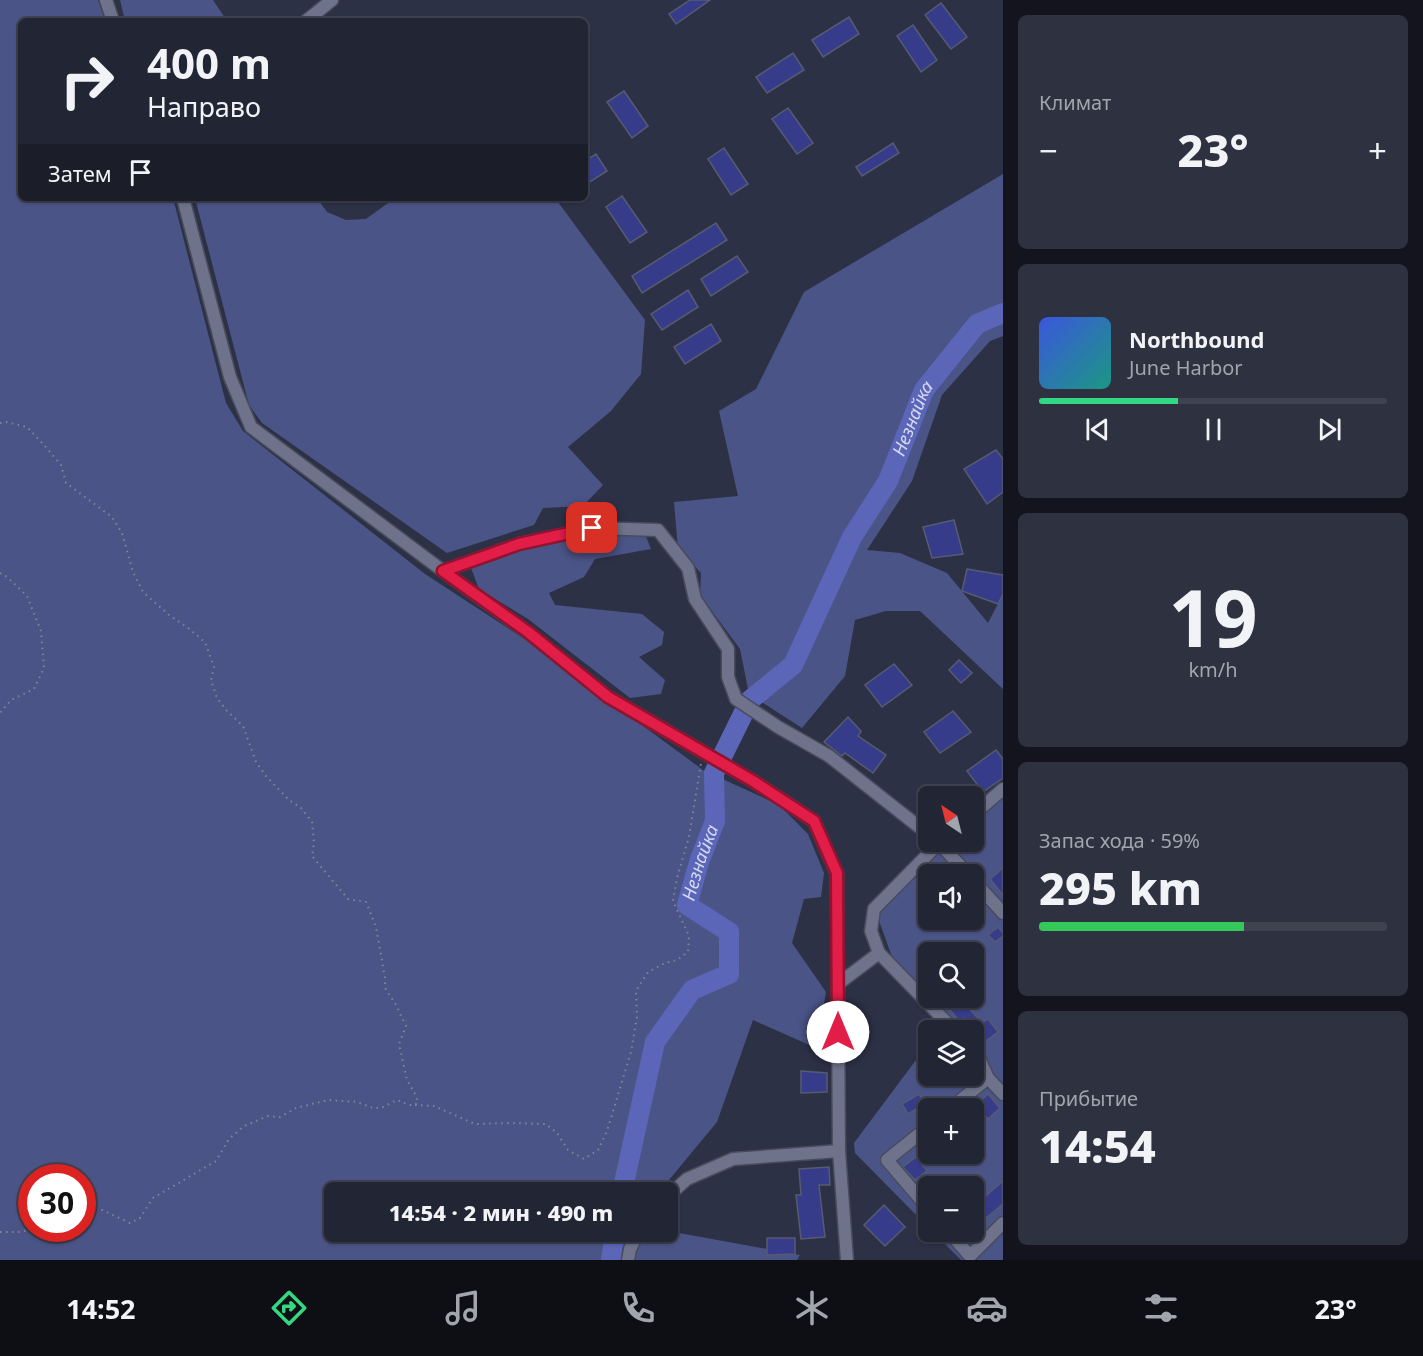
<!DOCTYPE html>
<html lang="ru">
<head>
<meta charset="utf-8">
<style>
  :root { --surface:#222534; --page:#2e3140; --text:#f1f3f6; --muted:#a2a5ac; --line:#3f424f; --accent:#33d882 }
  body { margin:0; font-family:"Noto Sans",sans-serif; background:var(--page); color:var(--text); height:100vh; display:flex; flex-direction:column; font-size:22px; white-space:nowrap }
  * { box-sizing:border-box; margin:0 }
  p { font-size:20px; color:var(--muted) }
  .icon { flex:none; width:33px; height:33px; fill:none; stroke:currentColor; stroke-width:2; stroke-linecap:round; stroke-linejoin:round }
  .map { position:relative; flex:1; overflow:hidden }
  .panel { display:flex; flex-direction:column; gap:15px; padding:15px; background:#13141d; width:420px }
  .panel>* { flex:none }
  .top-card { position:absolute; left:18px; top:18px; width:570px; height:183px; border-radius:9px; box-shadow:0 2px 4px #0004,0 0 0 2px var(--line); background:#222534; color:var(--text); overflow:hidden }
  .needle { width:39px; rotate:325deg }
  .fabs { position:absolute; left:918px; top:786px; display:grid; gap:12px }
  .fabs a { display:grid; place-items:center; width:66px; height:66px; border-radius:9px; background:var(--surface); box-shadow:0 2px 4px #0004,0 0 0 2px var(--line); font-size:30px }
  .speed { position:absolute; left:18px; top:1164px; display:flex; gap:12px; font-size:30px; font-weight:700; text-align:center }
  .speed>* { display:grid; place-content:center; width:78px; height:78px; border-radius:50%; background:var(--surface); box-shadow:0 2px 4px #0004,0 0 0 2px var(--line); line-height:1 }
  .speed .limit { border:9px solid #d22; background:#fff; color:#111 }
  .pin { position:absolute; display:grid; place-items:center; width:51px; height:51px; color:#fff; margin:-26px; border-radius:12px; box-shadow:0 3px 9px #0006 }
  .me { position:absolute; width:66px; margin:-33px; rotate:0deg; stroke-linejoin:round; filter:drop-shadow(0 0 4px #0008) }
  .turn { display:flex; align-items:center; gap:21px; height:126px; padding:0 30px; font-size:27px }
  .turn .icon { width:78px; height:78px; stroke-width:2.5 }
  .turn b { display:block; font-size:42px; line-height:51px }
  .then { display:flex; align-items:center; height:57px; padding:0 30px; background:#0003; gap:12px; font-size:22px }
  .big { font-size:45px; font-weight:800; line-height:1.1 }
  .panel .tile { flex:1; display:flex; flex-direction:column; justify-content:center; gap:9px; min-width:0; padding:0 21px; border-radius:9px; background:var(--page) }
  .panel .dial { align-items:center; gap:0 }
  .dial b { font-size:78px; line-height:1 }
  .song { display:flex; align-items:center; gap:18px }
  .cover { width:72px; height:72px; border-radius:9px; background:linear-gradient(135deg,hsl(230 70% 55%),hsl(170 70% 35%)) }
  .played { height:6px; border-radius:3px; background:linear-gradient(90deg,var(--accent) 40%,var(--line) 40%) }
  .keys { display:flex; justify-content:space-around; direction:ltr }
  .heat { display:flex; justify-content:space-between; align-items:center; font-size:33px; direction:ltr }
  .charge { height:9px; border-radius:4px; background:linear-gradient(90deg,#34c759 59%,var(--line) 0) }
  .trip { position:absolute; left:324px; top:1182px; width:354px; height:60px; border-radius:9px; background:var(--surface); box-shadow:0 2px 4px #0004,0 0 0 2px var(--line); font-weight:800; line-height:60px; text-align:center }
  .dock { display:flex; height:96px; justify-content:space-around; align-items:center; background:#0e0f15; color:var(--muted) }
  .dock .icon { width:42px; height:42px }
  .dock .active { color:var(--accent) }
  .dock b { font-size:27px; color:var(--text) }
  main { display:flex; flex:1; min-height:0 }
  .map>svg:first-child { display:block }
  .green { fill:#4b5487; fill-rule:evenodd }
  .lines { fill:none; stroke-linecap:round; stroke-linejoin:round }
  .river { stroke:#5c66b9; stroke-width:20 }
  .building { fill:#363c8a; stroke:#565b71; stroke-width:1.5 }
  .minor-casing { stroke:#484b5b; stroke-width:15 }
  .path { stroke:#818596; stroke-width:2; stroke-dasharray:1.5 4.5; stroke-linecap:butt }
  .minor { stroke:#6e738b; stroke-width:12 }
  .route-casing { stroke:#92132f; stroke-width:15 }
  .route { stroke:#e11d48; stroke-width:10 }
  .labels { text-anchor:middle; stroke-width:6; stroke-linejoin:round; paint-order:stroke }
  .water-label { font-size:18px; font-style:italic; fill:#d5daf1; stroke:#24273b }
</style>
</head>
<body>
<main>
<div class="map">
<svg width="1003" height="1260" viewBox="0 0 1003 1260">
  <rect width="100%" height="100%" fill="#2d3146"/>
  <!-- green -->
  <g class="green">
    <path d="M 0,0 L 98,0 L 105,21 L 21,21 L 21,198 L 173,198 L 226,403 L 243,431 L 425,574 L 529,642 L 703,770 L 779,805 L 808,834 L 824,873 L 821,897 L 804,899 L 792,943 L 826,992 L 816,1048 L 753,1020 L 717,1122 L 659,1192 L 334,1192 L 334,1232 L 668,1231 L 800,1255 L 797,1260 L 0,1260 ZM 32,1178 L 82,1178 L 82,1228 L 32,1228 Z"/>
    <polygon points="120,0 213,0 227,21 125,21"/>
    <polygon points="1003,174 1003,336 990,341 942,395 912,481 867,550 900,553 947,573 988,623 1003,594 1003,689 920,611 886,611 855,620 845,676 802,728 749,694 740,649 700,595 701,573 678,549 674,502 738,496 719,411 756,389 804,292"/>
    <polygon points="195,198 317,198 327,212 346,220 366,219 395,198 555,198 645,320 641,374 611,411 568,447 603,485 583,506 543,508 534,525 447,553 262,423 249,405"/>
    <polygon points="587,534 645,534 651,549 595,559 584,577 549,593 555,605 642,614 664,632 662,645 639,657 665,680 661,694 630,698 528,619 479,589 471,568 526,549"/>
    <path d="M 1003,796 L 1003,1260 L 961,1260 L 933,1232 L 974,1232 L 974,1186 L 928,1186 L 928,1227 L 855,1153 L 854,1143 L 928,1044 L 928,1076 L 974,1076 L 974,1030 L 939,1030 L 949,1017 L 930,998 L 974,998 L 974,952 L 928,952 L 928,996 L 892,957 L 877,915 L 945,842 L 974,842 L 974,819 ZM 928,874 L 974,874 L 974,920 L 928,920 ZM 928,1108 L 974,1108 L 974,1154 L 928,1154 Z"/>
  </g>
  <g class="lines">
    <!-- river -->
    <g class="river">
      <path id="s1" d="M 622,1192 L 655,1042 L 692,990 L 729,974 L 729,932 L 687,905 L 699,862 L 715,821 L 714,773 L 750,700 L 793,665 L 852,537 L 888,481 L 924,390 L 977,324 L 1003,313"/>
      <polyline points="611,1260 615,1232"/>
    </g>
  </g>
  <!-- building -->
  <g class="building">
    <polygon points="690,0 710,0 676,24 669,14"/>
    <polygon points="941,3 967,37 951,49 925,15"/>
    <polygon points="849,17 859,34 823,57 812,40"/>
    <polygon points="913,25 937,60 921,72 897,36"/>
    <polygon points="793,53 804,70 767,93 756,77"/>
    <polygon points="624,91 648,126 632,138 607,102"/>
    <polygon points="788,108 813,143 797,154 772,119"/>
    <polygon points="893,143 899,153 862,176 856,167"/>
    <polygon points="724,148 748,184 731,195 708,159"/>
    <polygon points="596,154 607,171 585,185 585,161"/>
    <polygon points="622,196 647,232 630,243 606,207"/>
    <polygon points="716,223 727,240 642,293 632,276"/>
    <polygon points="737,256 748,272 711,296 701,279"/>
    <polygon points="688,290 698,307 662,330 651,314"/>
    <polygon points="711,324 721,341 685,364 674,347"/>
    <polygon points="996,450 1003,459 1003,492 987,504 964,469"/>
    <polygon points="954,520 963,554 932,558 923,527"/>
    <polygon points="967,569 1003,575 1003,594 998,604 962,591"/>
    <polygon points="959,660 972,673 961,683 949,670"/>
    <polygon points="894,664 912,685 882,707 865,685"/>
    <polygon points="953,711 971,732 940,753 924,732"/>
    <polygon points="848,717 861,731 858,736 886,755 873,773 845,753 842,756 824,742"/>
    <polygon points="996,750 1003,759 1003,778 983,792 967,771"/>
    <polygon points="1003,868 1003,895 990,879"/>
    <polygon points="979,902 988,912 974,925 974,907"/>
    <polygon points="998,927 1003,933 1003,936 995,942 988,935"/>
    <polygon points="955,998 960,998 982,1023 988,1019 998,1032 983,1043 965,1018 960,1022 946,1005"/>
    <polygon points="801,1071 827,1073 827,1092 801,1093"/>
    <polygon points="919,1094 925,1104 908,1114 902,1104"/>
    <polygon points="988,1094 1000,1108 988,1119 976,1105"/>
    <polygon points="916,1157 927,1171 915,1180 903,1167"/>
    <polygon points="829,1167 830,1185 819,1185 825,1237 801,1239 796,1195 801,1195 799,1169"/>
    <polygon points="1003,1181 1003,1204 980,1223 984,1227 974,1237 974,1206"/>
    <polygon points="884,1205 905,1227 885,1246 864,1225"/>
    <polygon points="767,1238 795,1238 795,1254 767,1255"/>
  </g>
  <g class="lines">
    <defs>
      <g id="minor">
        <polyline points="106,0 113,21"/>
        <polyline points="306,21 332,0"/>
        <polyline points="183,198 230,377 251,427 443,571 527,632 608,697 753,781 814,821 837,874 839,1151 847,1260"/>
        <polyline points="443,571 519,544 593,528 658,530 688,568 695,599 728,649 728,677 736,699 778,727 829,756 928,834"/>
        <polyline points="974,814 1003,789"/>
        <polyline points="938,842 968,874"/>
        <polyline points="974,881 1003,913"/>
        <polyline points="879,953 954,1030"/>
        <polyline points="838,984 879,953 871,931 874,909 940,842"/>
        <polyline points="974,1051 978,1056 988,1078 1003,1094"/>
        <polyline points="951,1108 988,1078"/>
        <polyline points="928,1127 887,1160 928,1208"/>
        <polyline points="668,1196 687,1179 733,1159 839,1151"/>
        <polyline points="949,1232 970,1256 1003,1223"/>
        <polyline points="628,1260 630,1249 639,1232"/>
      </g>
    </defs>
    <!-- minor casing -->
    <use href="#minor" class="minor-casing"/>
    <!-- path -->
    <g class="path">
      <polyline points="0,423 6,422 27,427 44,445 61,465 66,483 112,517 122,533 133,572 143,592 169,615 188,628 205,642 214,667 211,680 217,698 227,711 243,726 256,762 266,776 289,800 301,808 312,822 314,843 312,856 348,899 366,902 376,927 385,978 385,988 396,1005 406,1026 399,1044 407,1080 415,1094 418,1102 415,1105 409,1105 397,1100 381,1108 373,1108 357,1102 328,1100 296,1108 280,1117 268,1116 244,1126 229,1139 216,1161 153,1198 140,1218 130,1223 102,1210 82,1211"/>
      <polyline points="0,573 7,577 27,596 41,631 44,668 34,689 11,700 0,713"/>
      <polyline points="415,1105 434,1106 475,1124 509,1123 546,1124 557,1133 568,1150 584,1159 598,1150 607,1131 631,1052 637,1017 636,991 648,972 665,963 677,960 688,952 689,936 673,901 677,878 689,837 701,763"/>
      <polyline points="0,1232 20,1232 37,1228"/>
    </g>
    <!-- minor -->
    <use href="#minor" class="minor"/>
  </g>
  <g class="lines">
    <defs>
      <polyline id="route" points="592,528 519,544 443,571 528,632 608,697 753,781 814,821 837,873 838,1032"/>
    </defs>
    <!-- route casing -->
    <use href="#route" class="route-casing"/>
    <!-- route -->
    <use href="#route" class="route"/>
  </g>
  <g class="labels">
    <!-- water labels -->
    <g class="water-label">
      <text dy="6" stroke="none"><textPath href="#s1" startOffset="898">Незнайка</textPath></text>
      <text dy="6" stroke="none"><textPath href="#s1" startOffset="394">Незнайка</textPath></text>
    </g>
  </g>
</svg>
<div class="fabs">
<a><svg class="needle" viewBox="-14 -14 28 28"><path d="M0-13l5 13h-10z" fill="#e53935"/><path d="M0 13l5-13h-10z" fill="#a2a5ac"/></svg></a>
<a><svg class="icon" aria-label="sound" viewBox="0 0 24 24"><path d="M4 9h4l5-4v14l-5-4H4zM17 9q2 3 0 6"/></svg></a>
<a><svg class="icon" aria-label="search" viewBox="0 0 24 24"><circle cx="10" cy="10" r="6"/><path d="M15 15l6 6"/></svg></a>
<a><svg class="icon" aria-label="layers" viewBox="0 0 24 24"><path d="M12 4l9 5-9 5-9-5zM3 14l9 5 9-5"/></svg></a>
<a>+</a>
<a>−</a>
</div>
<div class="speed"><div class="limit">30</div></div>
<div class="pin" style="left:592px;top:528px;background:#d93025"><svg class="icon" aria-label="arrive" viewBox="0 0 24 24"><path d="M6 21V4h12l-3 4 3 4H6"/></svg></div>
<svg class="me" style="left:838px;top:1032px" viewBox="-20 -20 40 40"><circle r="19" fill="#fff"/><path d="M0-13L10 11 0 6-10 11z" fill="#e11d48"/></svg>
<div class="trip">14:54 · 2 мин · 490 m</div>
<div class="top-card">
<div class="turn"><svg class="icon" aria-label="right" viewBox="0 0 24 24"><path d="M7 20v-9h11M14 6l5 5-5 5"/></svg><div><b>400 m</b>Направо</div></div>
<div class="then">Затем<svg class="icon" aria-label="arrive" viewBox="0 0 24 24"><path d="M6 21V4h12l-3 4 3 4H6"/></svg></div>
</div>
</div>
<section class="panel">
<div class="tile"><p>Климат</p>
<div class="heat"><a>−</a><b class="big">23°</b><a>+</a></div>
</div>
<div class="tile">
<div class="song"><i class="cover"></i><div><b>Northbound</b><p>June Harbor</p></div></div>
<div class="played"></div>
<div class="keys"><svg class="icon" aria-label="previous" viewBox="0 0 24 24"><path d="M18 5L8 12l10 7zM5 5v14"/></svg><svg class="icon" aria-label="pause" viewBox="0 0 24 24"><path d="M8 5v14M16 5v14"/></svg><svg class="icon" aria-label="next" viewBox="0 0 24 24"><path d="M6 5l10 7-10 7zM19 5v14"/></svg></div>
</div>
<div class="tile dial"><b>19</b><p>km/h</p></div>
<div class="tile"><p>Запас хода · 59%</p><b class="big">295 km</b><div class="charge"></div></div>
<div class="tile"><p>Прибытие</p><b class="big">14:54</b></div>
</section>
</main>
<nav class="dock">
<b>14:52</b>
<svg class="icon active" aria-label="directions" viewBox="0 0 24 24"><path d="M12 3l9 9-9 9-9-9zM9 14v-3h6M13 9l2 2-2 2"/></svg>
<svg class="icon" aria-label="music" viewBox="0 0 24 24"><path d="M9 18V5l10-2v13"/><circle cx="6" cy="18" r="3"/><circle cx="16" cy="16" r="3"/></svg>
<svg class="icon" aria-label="phone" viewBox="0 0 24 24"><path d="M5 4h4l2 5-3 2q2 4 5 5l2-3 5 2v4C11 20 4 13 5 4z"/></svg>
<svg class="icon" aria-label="climate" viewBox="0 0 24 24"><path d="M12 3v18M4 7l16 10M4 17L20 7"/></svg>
<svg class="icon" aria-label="car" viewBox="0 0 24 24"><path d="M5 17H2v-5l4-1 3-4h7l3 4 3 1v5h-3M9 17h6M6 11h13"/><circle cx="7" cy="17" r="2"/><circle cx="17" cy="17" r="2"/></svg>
<svg class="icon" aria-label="filters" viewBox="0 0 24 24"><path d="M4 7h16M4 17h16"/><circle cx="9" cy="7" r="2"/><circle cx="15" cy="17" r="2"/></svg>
<b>23°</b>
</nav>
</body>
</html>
